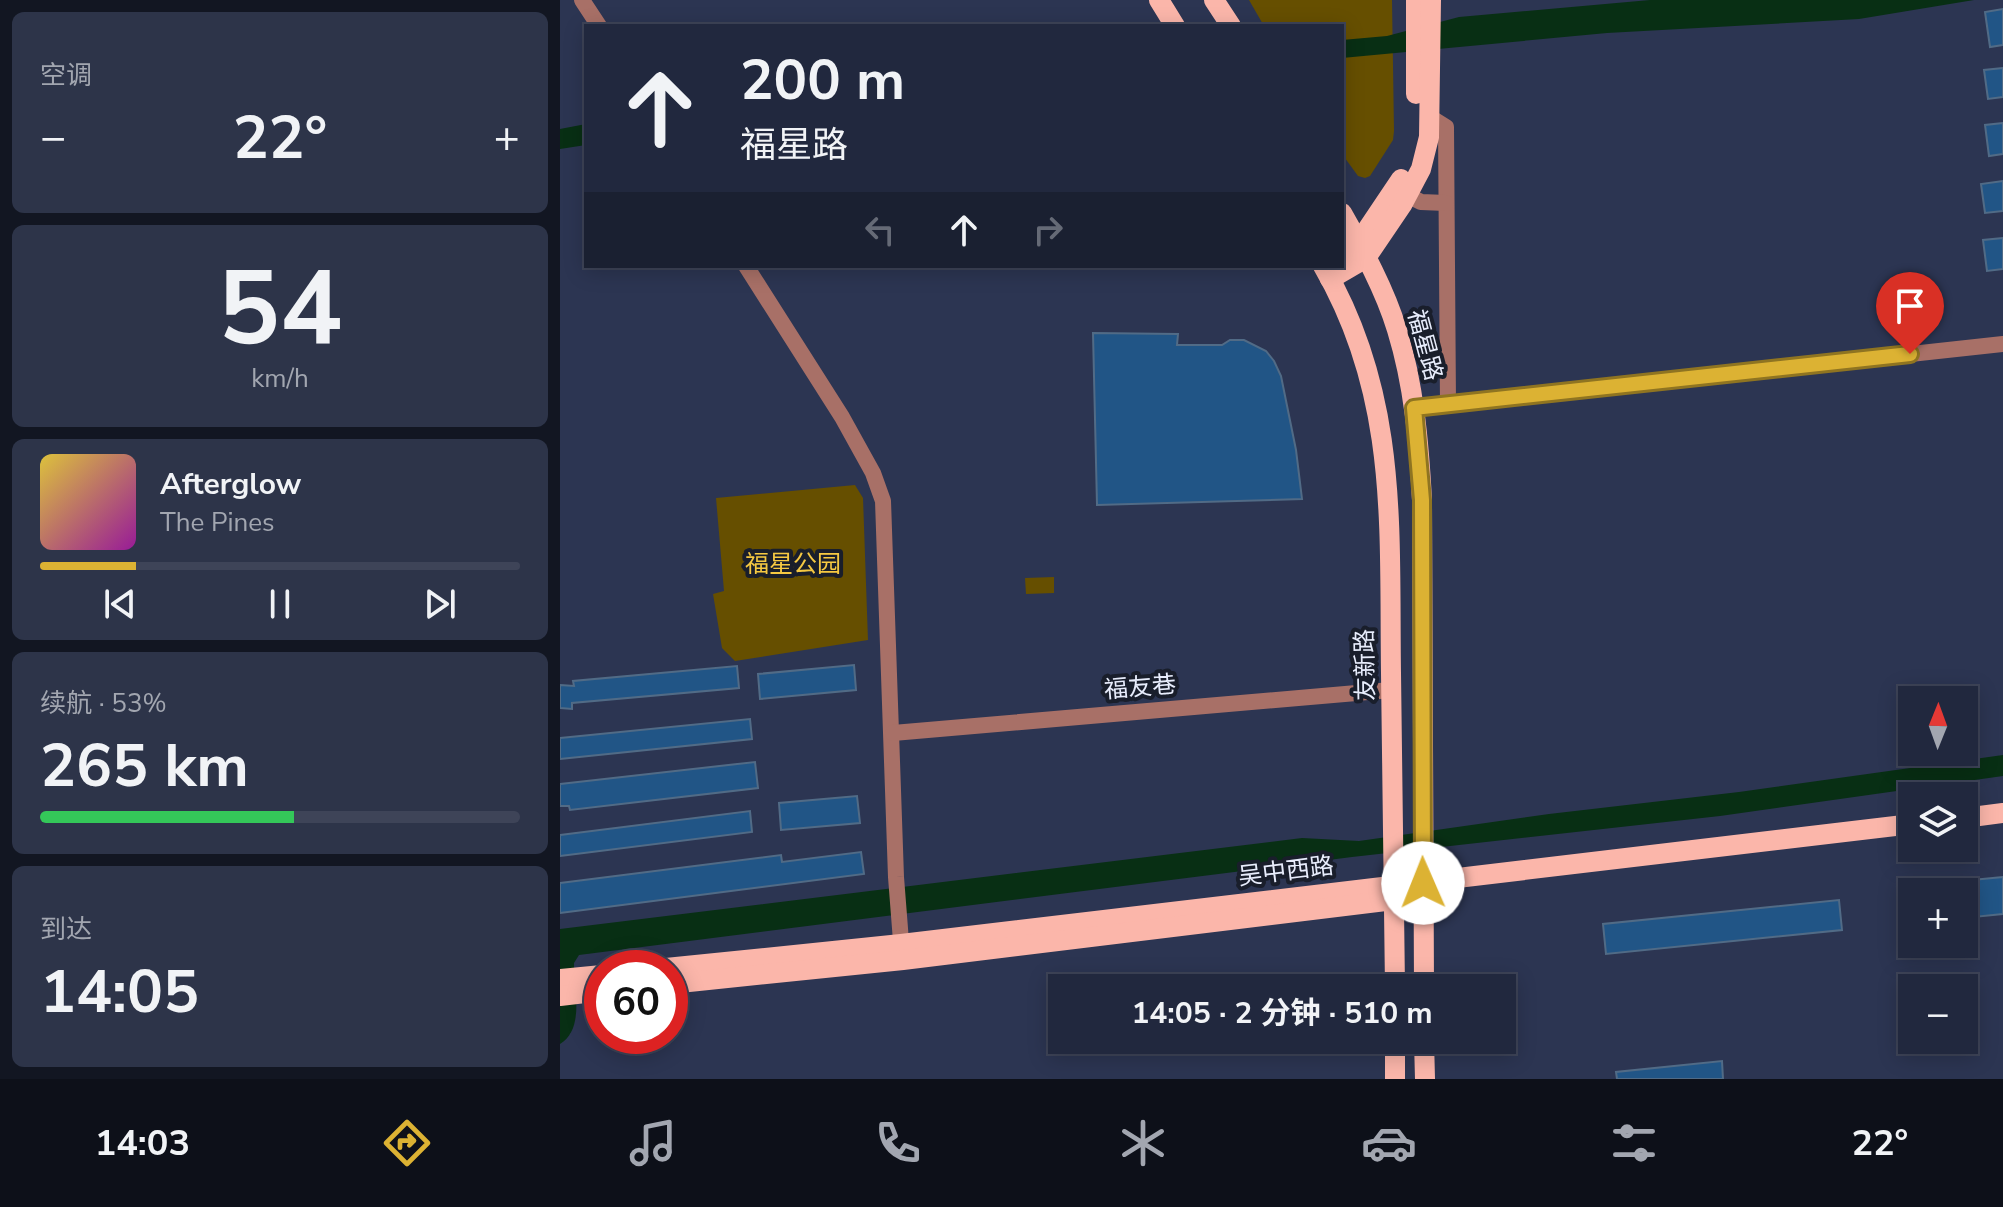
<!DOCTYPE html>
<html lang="zh">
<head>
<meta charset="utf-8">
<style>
  :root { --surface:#21283e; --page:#2d3449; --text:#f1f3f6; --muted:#a2a6b0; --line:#3e4458; --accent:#dcb233 }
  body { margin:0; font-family:"Nunito Sans","Noto Sans SC",sans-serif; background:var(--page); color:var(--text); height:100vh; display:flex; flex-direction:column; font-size:30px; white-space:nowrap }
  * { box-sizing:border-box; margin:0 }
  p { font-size:26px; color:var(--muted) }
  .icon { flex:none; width:44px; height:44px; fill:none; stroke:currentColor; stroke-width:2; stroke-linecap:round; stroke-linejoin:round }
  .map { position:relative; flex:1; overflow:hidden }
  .details { display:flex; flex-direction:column; gap:12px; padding:12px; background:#121622; width:560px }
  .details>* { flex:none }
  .top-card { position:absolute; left:24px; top:24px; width:760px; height:244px; border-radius:0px; box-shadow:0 4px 20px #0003,0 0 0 2px var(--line); background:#21283e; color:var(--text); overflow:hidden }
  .needle { width:52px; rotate:1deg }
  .fabs { position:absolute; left:1338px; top:686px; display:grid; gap:16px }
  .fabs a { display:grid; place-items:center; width:80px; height:80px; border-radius:0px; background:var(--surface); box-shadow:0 4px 20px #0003,0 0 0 2px var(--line); font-size:40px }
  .speed { position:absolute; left:24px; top:950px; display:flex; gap:16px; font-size:40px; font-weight:700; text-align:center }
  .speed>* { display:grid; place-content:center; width:104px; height:104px; border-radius:50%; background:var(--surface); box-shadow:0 4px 20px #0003,0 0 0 2px var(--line); line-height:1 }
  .speed .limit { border:12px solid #d22; background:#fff; color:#111 }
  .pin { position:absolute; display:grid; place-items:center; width:68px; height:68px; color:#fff; margin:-82px -34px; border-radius:50% 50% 50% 0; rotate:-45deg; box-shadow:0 0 8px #0007 }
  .pin .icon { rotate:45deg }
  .me { position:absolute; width:88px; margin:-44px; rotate:359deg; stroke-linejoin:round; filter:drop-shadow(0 0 6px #0008) }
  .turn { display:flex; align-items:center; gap:28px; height:168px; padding:0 24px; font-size:36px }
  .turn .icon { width:104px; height:104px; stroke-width:2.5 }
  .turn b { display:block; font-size:56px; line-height:68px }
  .lanes { display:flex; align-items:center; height:76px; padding:0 24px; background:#0003; justify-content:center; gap:40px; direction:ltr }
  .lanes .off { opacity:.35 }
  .big { font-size:60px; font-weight:700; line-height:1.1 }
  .details .tile { flex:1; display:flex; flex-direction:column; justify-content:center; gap:12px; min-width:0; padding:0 28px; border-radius:12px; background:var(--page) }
  .details .dial { align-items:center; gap:0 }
  .dial b { font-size:104px; line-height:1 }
  .song { display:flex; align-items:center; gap:24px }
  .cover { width:96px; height:96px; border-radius:12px; background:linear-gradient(135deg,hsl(50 70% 55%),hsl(300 70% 35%)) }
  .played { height:8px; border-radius:4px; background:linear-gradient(90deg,var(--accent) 20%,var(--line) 20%) }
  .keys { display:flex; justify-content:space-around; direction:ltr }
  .heat { display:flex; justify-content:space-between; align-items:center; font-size:44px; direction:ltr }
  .charge { height:12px; border-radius:6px; background:linear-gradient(90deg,#34c759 53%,var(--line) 0) }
  .trip { position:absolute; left:488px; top:974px; width:468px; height:80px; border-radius:0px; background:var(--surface); box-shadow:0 4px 20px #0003,0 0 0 2px var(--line); font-weight:700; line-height:80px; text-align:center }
  .tab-bar { display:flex; height:128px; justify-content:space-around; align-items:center; background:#0d1019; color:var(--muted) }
  .tab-bar .icon { width:56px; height:56px }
  .tab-bar .current { color:var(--accent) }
  .tab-bar b { font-size:36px; color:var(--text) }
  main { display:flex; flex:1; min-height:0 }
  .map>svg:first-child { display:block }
  .green { fill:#664f00 }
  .water { fill:#082f14 }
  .building { fill:#215586; stroke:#516b86; stroke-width:2 }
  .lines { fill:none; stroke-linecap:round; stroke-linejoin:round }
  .minor { stroke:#a87067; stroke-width:16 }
  .major { stroke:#fbb6aa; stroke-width:20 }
  .route-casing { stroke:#8f7421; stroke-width:20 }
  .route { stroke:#dcb233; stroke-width:14 }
  .labels { text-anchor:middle; stroke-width:8; stroke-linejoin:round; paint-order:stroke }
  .street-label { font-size:24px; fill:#e8edfc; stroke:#191e2b }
  .park-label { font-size:24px; fill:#f6c942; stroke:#191e2b }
</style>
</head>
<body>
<main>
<section class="details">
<div class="tile"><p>空调</p>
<div class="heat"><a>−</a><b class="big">22°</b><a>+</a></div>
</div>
<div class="tile dial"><b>54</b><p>km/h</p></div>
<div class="tile">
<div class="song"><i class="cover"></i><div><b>Afterglow</b><p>The Pines</p></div></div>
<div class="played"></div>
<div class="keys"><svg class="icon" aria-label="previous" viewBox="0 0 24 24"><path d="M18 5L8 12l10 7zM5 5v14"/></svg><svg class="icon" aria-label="pause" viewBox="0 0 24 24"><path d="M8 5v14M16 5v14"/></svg><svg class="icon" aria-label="next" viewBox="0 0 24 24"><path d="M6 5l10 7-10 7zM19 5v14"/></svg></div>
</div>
<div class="tile"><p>续航 · 53%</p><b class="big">265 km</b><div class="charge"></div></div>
<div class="tile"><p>到达</p><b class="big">14:05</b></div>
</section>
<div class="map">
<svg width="1443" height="1079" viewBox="0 0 1443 1079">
  <rect width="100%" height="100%" fill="#2c3552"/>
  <!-- green -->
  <g class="green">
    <polygon points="689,0 832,0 834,131 833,140 810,176 805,178 798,176 782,154 782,26 704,26"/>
    <polygon points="295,485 303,498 308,640 175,661 162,648 153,594 164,591 156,498"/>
    <polygon points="494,577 494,593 466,594 465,578"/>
  </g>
  <!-- water -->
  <g class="water">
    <polygon points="1090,0 1414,0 1299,19 1047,33 782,58 782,40 827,36 899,17"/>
    <polygon points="26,124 26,145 0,149 0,129"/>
    <path d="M 1443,755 L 1443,776 L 1160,816 L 792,857 L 19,955 L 14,963 C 14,989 25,1029 0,1044 L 0,929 L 742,838 L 799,841 L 989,814 L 1179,792 Z"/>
  </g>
  <!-- building -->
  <g class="building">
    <polygon points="1443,9 1443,45 1430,47 1425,12"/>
    <polygon points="1443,68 1443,97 1428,99 1424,70"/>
    <polygon points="1443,123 1443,154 1429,156 1425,125"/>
    <polygon points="1443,181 1443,211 1425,213 1421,184"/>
    <polygon points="1443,238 1443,269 1427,271 1423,240"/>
    <polygon points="533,333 618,334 617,345 662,345 670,340 684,340 706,351 714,361 721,376 736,450 742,499 537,505"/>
    <polygon points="294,665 296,690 200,699 198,674"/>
    <polygon points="177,666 179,688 12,703 12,709 0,708 0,685 14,686 13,681"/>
    <polygon points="190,719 192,739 0,759 0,738"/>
    <polygon points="195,762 198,788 10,810 9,806 0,806 0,784"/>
    <polygon points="297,796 300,823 221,830 219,803"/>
    <polygon points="190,811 192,832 0,856 0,835"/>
    <polygon points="301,852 304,874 0,913 0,883 221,855 222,862"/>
    <polygon points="1443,877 1443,914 1404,918 1404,892 1361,892 1361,885"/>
    <polygon points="1352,886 1352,923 1340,924 1337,887"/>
    <polygon points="1279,900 1282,930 1046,954 1043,924"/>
    <polygon points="1162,1061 1163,1079 1057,1079 1056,1072"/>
  </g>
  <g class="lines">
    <!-- minor -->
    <g class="minor">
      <polyline points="22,0 39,26"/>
      <polyline points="870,117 886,127 888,404"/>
      <polyline points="847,195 861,202 886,203"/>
      <polyline points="186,266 282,417 313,473 323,501 336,877 342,954"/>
      <polyline points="854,408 1443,344"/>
      <polyline points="333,733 831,690"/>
    </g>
    <!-- major -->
    <g class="major">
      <polyline points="599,0 615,26"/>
      <polyline points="654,0 671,26"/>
      <polyline points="856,0 856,94"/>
      <path d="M 782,213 C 803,250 825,290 837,330 C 854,385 859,443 862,500 L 864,988"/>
      <polyline points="782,253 798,243 841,179"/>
      <path d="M 763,266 C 839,397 829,527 831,673 C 832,778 834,883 835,988"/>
      <polyline points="770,279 806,258 842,205 861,169 869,137 871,0"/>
      <polyline points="1404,818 1443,813"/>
      <polyline points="106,968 341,944 1352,824"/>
      <polyline points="0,979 42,975"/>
      <polyline points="110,984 343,960 883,894"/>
      <polyline points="0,996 42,991"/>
      <polyline points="835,1040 835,1079"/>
      <polyline points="864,1040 865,1079"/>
    </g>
  </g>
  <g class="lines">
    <defs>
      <polyline id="route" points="863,883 862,500 854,408 1350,354"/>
    </defs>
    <!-- route casing -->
    <use href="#route" class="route-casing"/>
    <!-- route -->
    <use href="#route" class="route"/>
  </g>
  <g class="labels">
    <!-- street labels -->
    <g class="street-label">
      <text transform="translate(865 345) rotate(75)" y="8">福星路</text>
      <text transform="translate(805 665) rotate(-91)" y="8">友新路</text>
      <text transform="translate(580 687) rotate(-5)" y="8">福友巷</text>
      <text transform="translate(726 871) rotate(-7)" y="8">吴中西路</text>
    </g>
    <!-- park labels -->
    <g class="park-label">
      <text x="233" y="572">福星公园</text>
    </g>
  </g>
</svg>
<div class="fabs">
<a><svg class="needle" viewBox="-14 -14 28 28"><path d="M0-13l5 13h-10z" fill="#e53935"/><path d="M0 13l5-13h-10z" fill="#a2a6b0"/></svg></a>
<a><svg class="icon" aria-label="layers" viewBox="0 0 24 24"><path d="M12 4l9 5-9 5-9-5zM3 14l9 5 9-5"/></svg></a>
<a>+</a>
<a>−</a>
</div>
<div class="speed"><div class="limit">60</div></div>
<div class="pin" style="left:1350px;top:354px;background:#d93025"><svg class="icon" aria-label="arrive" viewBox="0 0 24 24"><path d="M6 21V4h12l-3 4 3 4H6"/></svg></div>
<svg class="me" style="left:863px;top:883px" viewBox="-20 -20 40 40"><circle r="19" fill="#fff"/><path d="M0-13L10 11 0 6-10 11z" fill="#dcb233"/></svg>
<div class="trip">14:05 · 2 分钟 · 510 m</div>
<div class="top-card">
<div class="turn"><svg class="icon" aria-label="ahead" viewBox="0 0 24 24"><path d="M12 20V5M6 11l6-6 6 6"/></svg><div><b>200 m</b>福星路</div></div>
<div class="lanes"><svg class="icon off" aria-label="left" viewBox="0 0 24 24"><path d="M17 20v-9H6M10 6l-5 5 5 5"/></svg><svg class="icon" aria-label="ahead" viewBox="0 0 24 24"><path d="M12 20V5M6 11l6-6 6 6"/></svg><svg class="icon off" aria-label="right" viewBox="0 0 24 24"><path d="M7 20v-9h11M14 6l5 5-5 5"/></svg></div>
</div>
</div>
</main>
<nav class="tab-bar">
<b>14:03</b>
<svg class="icon current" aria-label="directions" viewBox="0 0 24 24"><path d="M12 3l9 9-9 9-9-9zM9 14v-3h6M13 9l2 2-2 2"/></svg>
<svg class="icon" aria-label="music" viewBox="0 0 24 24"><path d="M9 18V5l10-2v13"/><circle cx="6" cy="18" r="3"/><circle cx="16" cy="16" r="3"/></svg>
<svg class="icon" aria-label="phone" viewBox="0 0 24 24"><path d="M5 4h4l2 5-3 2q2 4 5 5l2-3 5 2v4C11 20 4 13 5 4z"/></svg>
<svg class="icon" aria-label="climate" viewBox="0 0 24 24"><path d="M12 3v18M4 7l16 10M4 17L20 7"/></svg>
<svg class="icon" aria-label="car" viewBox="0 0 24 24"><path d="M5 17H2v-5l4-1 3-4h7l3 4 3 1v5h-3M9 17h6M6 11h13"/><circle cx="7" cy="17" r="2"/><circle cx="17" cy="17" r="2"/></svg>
<svg class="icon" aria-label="filters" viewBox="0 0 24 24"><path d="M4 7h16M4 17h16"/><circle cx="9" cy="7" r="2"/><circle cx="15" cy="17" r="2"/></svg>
<b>22°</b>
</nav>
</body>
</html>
